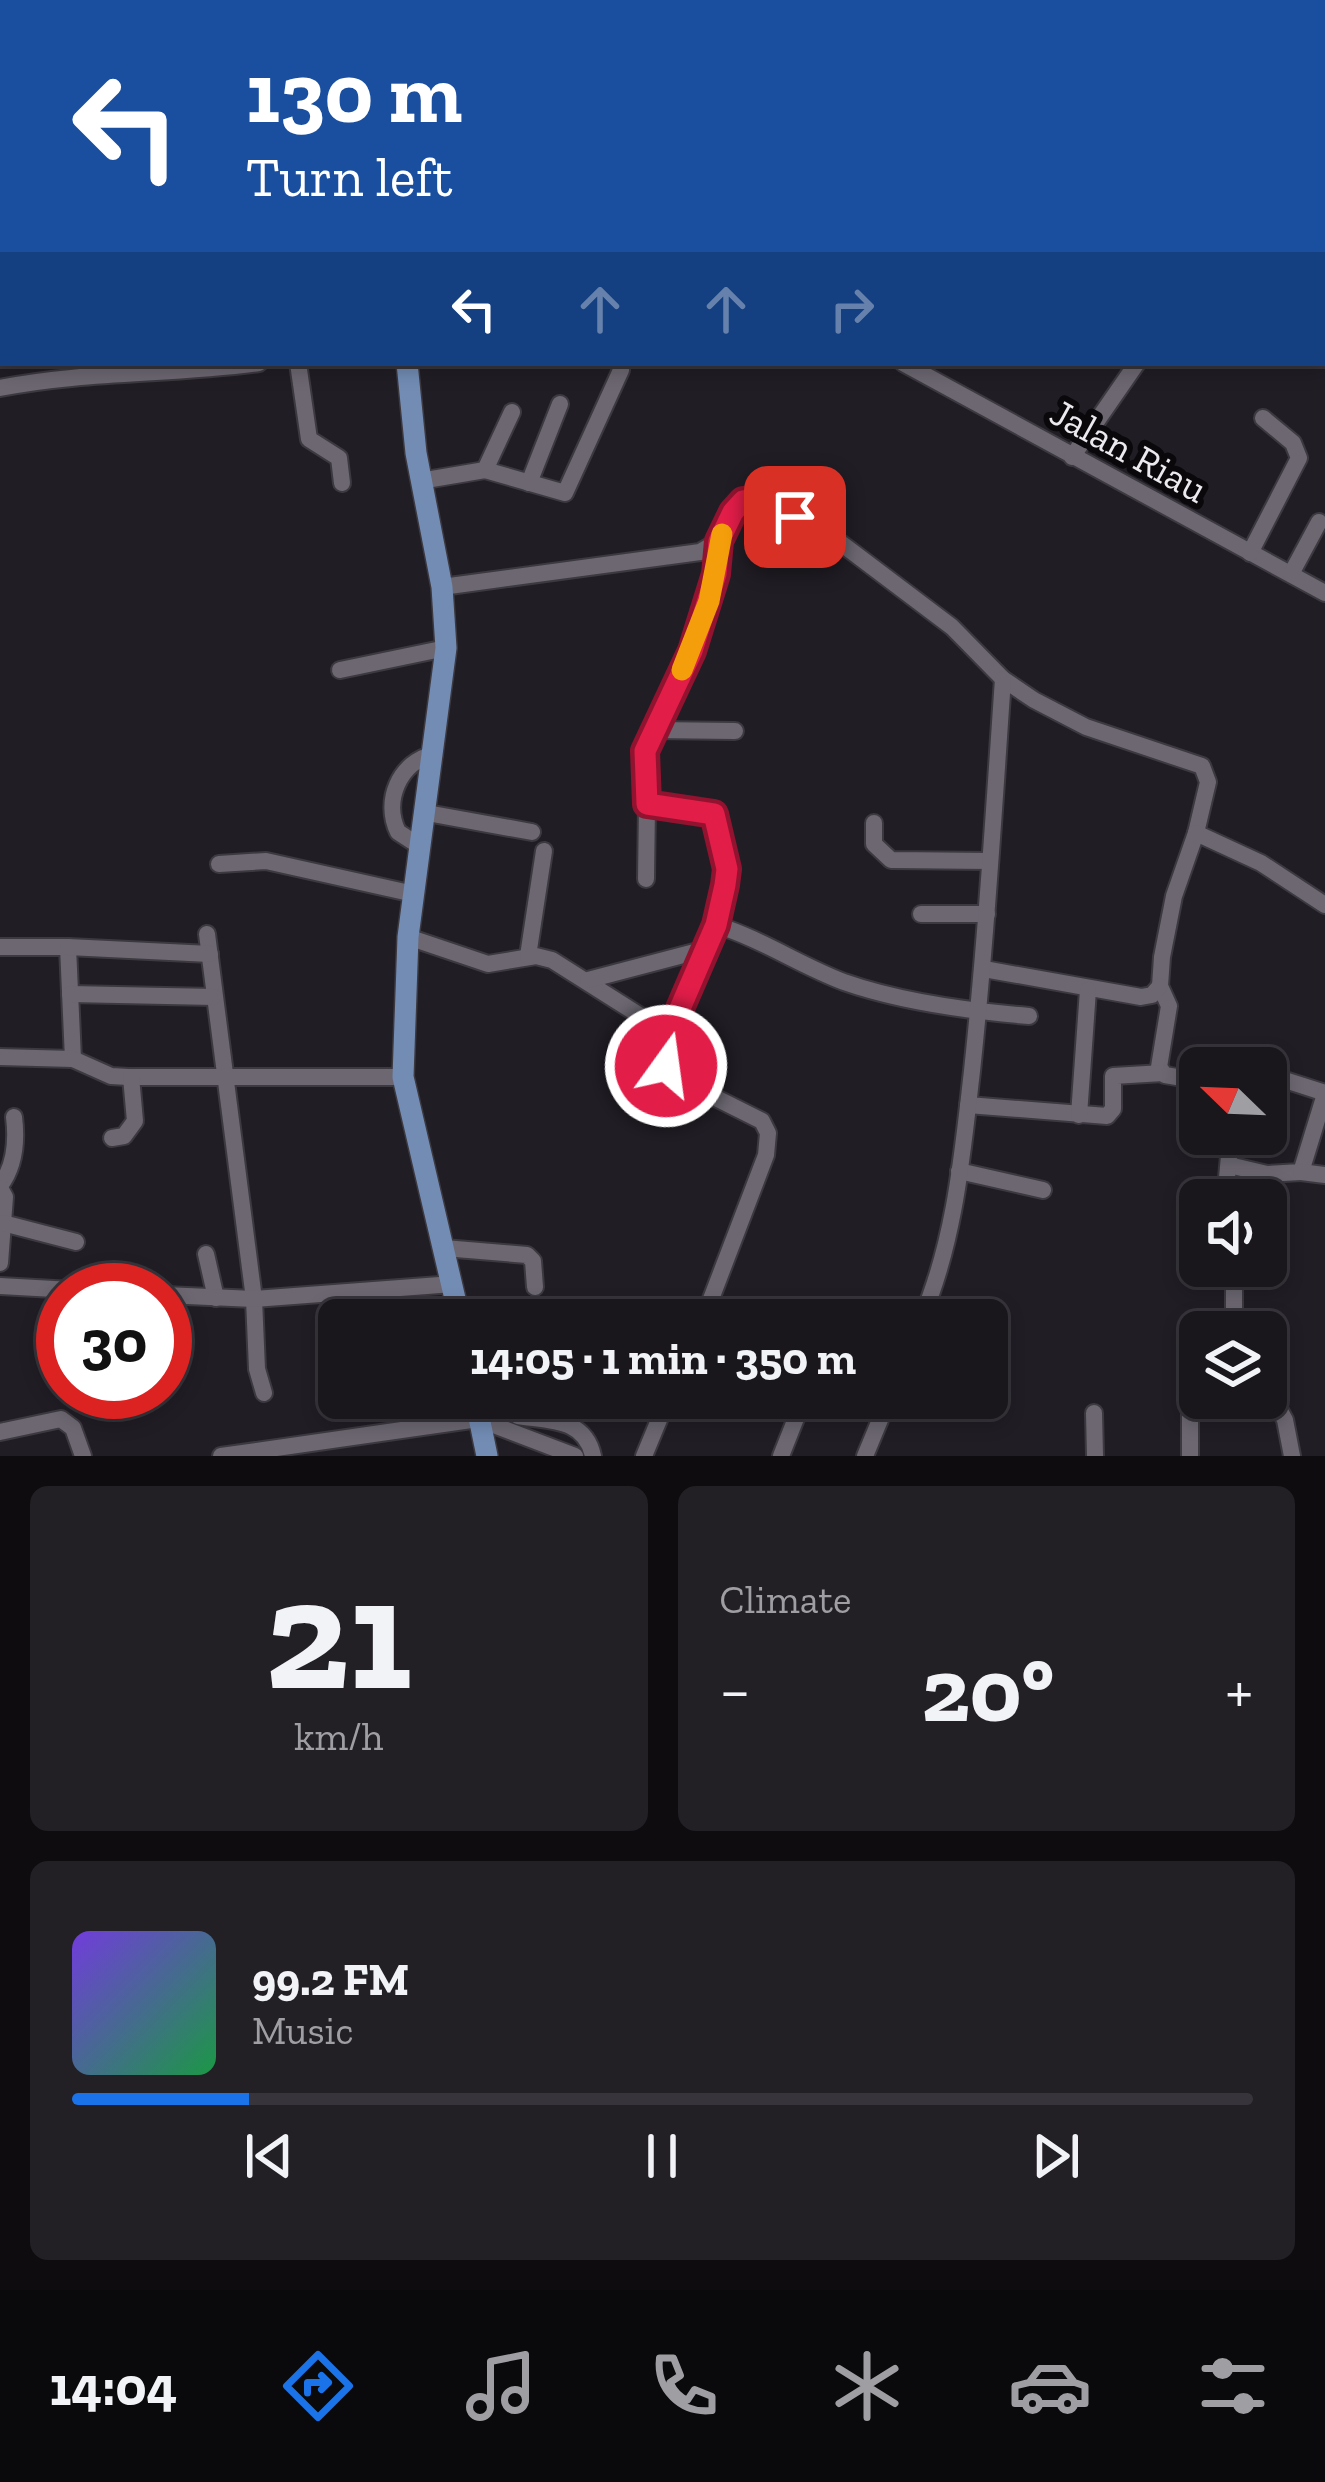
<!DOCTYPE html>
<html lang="en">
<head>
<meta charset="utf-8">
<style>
  :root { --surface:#19161c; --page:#221f25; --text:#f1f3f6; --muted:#9f9fa3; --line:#37353b; --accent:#1a73e8 }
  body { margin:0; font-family:"Zilla Slab",serif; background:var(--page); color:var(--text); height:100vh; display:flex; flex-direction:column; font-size:45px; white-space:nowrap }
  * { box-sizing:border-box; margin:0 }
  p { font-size:39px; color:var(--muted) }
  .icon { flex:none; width:66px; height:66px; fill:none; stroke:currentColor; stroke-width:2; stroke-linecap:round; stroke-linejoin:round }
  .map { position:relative; height:1456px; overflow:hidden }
  .side { display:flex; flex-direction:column; gap:30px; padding:30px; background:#0e0c0f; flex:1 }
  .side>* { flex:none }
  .guide { position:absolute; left:0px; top:0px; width:1326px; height:366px; box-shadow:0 6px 18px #0003,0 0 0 3px var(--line); background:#1a4fa0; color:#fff; overflow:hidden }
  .needle { width:78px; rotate:293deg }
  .buttons { position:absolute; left:1179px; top:1047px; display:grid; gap:24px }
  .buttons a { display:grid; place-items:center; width:108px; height:108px; border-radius:18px; background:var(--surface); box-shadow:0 6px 18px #0003,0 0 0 3px var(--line); font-size:60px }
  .speed { position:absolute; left:36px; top:1263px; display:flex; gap:24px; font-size:60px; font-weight:700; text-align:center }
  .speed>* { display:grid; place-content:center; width:156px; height:156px; border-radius:50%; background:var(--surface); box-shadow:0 6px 18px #0003,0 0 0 3px var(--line); line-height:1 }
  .speed .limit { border:18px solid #d22; background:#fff; color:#111 }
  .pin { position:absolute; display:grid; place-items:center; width:102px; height:102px; color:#fff; margin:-51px; border-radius:24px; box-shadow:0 6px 18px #0006 }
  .me { position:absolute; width:132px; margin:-66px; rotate:14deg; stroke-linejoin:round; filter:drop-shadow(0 0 9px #0008) }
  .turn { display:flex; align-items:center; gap:42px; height:252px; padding:0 48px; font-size:54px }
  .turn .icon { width:156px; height:156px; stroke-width:2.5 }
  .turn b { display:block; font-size:84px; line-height:102px }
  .lanes { display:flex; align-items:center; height:114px; padding:0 48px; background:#0003; justify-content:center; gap:60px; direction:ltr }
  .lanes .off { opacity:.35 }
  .big { font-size:90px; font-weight:700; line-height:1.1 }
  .side .tile { flex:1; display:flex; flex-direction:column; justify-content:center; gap:18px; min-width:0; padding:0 42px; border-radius:18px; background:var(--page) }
  .side .dial { align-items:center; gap:0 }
  .dial b { font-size:156px; line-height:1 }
  .song { display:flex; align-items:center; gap:36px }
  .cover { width:144px; height:144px; border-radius:18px; background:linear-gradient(135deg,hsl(260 70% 55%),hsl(140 70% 35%)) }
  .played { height:12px; border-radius:6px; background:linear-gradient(90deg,var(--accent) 15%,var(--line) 15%) }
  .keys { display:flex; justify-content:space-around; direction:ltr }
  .heat { display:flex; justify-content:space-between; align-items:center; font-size:66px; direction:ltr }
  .side .tiles { flex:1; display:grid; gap:30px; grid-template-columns:1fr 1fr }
  .tile:last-child { grid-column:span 2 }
  .trip { position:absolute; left:318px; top:1299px; width:690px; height:120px; border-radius:18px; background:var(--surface); box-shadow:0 6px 18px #0003,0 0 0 3px var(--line); font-weight:700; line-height:120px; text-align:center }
  .dock { display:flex; height:192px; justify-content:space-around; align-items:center; background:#0a090b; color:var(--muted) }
  .dock .icon { width:84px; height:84px }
  .dock .active { color:var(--accent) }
  .dock b { font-size:54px; color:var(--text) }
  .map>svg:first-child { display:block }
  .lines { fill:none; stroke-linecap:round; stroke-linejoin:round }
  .minor-casing { stroke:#3c3940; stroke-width:20 }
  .major-casing { stroke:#3c3940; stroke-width:24 }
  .minor { stroke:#6c6771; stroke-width:16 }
  .major { stroke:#728cb4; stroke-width:21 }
  .route-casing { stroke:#92132f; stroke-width:30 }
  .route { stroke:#e11d48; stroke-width:21 }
  .slow { stroke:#f59e0b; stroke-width:21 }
  .labels { text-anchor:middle; stroke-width:12; stroke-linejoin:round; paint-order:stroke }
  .street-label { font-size:39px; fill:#ece9ef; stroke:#0a080b }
</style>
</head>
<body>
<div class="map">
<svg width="1325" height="1456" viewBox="0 0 1325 1456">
  <rect width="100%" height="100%" fill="#211d25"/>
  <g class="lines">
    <defs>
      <g id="minor">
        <polyline points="121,0 122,3"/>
        <polyline points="585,0 586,3"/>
        <polyline points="815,0 815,3"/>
        <polyline points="859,0 859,3"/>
        <polyline points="35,3 59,0"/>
        <polyline points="665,3 666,0"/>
        <polyline points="0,8 3,7"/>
        <polyline points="0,105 3,105"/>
        <polyline points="0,198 3,198"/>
        <polyline points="1323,217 1325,216"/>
        <polyline points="298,363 309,439 339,458 342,483"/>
        <polyline points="903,363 1325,593"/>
        <path d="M 0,388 C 87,371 172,375 259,363"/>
        <polyline points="1072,457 1137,363"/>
        <polyline points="485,470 565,493 621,370"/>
        <polyline points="420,481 485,470 512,412"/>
        <polyline points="529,483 560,404"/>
        <polyline points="1250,553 1299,458 1293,443 1263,418"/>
        <polyline points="1291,574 1319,522"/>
        <polyline points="442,587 700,552 719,541 743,501 767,501 842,544 952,627 1003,679 1034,700 1086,727 1202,766 1208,782 1196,833 1261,863 1325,905"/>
        <polyline points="340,670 446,648"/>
        <polyline points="653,730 735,731"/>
        <polyline points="427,813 532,832"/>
        <polyline points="874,823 874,844 891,860 990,861"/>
        <polyline points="1196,833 1174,896 1162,957 1160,986 1169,1006 1159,1067 1165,1075 1200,1081"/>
        <path d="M 421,847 L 398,832 C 383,801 399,762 434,754"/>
        <polyline points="219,864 266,861 414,894"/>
        <polyline points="646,879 647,804"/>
        <polyline points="921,914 987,914"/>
        <path d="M 716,925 C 762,939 799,965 844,982 C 901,1002 969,1011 1029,1016"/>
        <polyline points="207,934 254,1299 257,1369 264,1393"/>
        <polyline points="408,937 488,964 536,956 552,960 669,1034"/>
        <polyline points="0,947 68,947 73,1059"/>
        <polyline points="68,947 210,954"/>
        <polyline points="528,956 544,851"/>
        <polyline points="984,969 1141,997 1152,995 1160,986"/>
        <polyline points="588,980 706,949"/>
        <polyline points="70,994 214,997"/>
        <polyline points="0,1057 73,1059 111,1076 128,1077 403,1077"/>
        <polyline points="1288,1081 1325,1093"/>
        <polyline points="968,1105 1107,1116 1113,1109 1113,1076 1163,1073"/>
        <polyline points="1079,1115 1088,990"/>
        <polyline points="112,1138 124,1136 135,1121 131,1077"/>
        <polyline points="1229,1165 1267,1174 1301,1172 1325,1094"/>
        <polyline points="959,1171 1043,1190"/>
        <polyline points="1301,1172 1325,1175"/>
        <path d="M 0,1186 C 15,1166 17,1141 14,1117"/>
        <polyline points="0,1188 5,1197 0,1263"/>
        <polyline points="1225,1200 1231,1134"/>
        <polyline points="3,1223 76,1242"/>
        <polyline points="444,1248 527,1255 533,1261 535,1287"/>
        <polyline points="206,1254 216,1298"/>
        <polyline points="0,1286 72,1290"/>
        <polyline points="165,1295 254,1299 453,1284"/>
        <polyline points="703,1320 766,1155 768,1133 762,1121 680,1080 666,1066 666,1045 716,925 725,885 717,817 647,804 643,756 692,651 716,574 719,541"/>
        <path d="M 921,1320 C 955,1240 962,1157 972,1071 C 986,940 994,809 1003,679"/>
        <polyline points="1234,1332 1234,1266"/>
        <polyline points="1266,1385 1285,1420 1292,1456"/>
        <polyline points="1094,1413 1095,1456"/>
        <path d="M 518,1416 C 550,1421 585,1418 593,1456"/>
        <polyline points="0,1432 61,1419 73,1428 83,1456"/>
        <polyline points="221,1456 478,1419 575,1456"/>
        <polyline points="644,1456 668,1398"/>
        <polyline points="781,1456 804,1398"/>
        <polyline points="865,1456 889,1398"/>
        <polyline points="1190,1456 1190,1387 1200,1372"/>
      </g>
      <g id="major">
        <polyline points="358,0 359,3"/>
        <polyline points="407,363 416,453 442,587 446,648 408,937 403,1077 460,1320"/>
        <polyline points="475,1398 487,1456"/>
      </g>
    </defs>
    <!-- minor casing -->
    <use href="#minor" class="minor-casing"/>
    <!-- major casing -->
    <use href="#major" class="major-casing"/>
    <!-- minor -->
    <use href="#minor" class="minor"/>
    <!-- major -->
    <use href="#major" class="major"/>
  </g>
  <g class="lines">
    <defs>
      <polyline id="route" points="666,1066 669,1034 716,925 725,885 727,869 714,814 647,804 645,751 692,651 716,574 719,541 733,512 743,501 758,499 795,517"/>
    </defs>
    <!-- route casing -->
    <use href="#route" class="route-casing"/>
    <!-- route -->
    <use href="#route" class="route"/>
    <!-- slow -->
    <polyline class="slow" points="682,670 709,601 722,534"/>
  </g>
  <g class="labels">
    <!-- street labels -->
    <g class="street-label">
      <text transform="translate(1129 450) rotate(29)" y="14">Jalan Riau</text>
    </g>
  </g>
</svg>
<div class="buttons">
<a><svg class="needle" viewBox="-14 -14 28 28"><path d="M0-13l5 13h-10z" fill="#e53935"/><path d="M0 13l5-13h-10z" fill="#9f9fa3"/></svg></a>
<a><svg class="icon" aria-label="sound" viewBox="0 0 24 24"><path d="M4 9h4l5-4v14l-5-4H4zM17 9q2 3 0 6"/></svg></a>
<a><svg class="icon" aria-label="layers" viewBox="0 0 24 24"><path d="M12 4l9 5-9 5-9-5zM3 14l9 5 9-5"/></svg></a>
</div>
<div class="speed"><div class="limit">30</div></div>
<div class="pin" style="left:795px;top:517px;background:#d93025"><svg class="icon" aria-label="arrive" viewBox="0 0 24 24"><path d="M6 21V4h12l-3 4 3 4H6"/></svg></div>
<svg class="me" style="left:666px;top:1066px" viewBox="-20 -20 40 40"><circle r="17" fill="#e11d48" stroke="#fff" stroke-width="3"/><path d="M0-11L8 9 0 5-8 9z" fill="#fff"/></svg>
<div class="trip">14:05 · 1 min · 350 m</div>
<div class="guide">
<div class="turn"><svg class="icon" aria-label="left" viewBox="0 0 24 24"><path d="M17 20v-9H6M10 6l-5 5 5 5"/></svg><div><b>130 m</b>Turn left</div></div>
<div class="lanes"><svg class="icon" aria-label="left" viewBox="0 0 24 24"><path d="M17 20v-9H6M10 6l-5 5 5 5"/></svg><svg class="icon off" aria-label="ahead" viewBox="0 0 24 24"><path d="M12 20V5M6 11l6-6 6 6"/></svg><svg class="icon off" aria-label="ahead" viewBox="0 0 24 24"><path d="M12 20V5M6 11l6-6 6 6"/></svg><svg class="icon off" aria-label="right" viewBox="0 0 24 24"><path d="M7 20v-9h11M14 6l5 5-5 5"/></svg></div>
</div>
</div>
<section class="side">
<div class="tiles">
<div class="tile dial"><b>21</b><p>km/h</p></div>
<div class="tile"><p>Climate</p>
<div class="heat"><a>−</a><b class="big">20°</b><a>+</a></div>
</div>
<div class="tile">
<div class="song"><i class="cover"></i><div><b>99.2 FM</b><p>Music</p></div></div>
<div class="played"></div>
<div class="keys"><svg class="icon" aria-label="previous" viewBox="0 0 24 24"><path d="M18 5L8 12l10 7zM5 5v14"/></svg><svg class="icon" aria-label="pause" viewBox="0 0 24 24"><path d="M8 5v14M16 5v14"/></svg><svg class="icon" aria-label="next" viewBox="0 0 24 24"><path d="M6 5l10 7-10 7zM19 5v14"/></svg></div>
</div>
</div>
</section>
<nav class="dock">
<b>14:04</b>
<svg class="icon active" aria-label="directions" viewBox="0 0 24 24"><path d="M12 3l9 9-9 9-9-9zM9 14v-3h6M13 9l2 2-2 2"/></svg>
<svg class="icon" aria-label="music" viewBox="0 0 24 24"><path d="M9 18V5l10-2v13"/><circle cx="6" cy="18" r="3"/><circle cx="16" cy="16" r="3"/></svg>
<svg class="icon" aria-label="phone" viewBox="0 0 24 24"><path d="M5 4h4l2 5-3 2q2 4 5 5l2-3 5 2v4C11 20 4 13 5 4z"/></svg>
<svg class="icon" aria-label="climate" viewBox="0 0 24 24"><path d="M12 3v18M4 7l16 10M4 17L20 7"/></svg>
<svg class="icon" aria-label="car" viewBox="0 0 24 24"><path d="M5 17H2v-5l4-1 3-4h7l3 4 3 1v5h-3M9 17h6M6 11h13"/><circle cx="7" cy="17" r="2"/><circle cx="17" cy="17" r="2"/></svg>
<svg class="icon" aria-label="filters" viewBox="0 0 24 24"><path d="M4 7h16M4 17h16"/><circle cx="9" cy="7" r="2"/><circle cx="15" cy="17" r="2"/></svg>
</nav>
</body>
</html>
